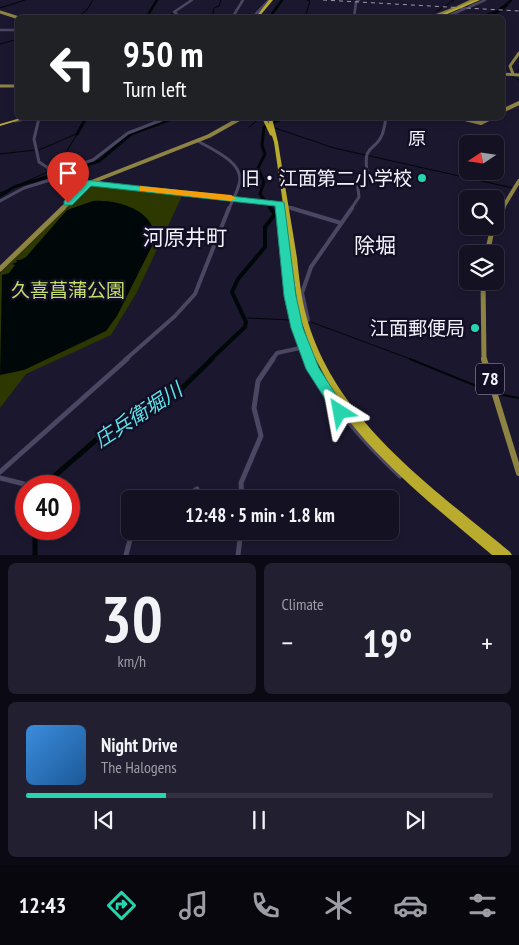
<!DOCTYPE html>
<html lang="en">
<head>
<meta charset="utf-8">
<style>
  :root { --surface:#141123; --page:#211f30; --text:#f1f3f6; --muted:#9d9da6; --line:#333141; --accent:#26d5ae }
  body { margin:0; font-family:"PT Sans Narrow","Noto Sans JP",sans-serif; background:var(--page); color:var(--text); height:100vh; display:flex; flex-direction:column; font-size:19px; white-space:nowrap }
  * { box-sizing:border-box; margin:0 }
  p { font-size:16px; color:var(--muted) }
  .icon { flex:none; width:28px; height:28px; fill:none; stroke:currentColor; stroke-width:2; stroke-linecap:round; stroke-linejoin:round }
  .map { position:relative; height:555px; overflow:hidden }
  .sheet { display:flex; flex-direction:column; gap:8px; padding:8px; background:#0b0913; flex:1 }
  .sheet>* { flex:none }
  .guide { position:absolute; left:15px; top:15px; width:490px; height:105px; border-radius:8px; box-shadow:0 2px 8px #0003,0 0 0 1px var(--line); background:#202124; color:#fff; overflow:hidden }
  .needle { width:32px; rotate:257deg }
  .tools { position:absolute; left:459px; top:135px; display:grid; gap:10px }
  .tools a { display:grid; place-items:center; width:45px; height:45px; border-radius:8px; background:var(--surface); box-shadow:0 2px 8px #0003,0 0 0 1px var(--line); font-size:25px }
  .speed { position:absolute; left:15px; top:475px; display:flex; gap:10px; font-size:25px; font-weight:700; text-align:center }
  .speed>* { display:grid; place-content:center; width:65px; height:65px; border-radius:50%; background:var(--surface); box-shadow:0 2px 8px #0003,0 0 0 1px var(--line); line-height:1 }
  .speed .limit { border:8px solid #d22; background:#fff; color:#111 }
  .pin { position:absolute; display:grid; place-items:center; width:42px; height:42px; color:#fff; margin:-51px -21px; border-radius:50% 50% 50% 0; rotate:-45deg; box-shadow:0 0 5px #0007 }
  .pin .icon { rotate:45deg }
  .me { position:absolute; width:55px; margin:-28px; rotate:326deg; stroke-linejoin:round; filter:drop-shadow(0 0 4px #0008) }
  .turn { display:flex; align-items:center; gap:18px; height:105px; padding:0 25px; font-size:22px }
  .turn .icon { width:65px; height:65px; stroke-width:2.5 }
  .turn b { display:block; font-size:35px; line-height:42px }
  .big { font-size:38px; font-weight:600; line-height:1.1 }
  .sheet .tile { flex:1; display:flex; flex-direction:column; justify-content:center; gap:8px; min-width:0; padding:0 18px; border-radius:8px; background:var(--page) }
  .sheet .dial { align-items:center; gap:0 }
  .dial b { font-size:65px; line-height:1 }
  .song { display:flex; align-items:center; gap:15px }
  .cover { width:60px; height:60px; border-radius:8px; background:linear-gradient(135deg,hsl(210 70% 55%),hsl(210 70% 35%)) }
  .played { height:5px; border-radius:2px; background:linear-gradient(90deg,var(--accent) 30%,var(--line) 30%) }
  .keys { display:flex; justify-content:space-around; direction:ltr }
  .heat { display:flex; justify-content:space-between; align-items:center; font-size:28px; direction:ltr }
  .sheet .tiles { flex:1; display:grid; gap:8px; grid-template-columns:1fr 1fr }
  .tile:last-child { grid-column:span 2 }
  .trip { position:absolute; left:121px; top:490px; width:278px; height:50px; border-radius:8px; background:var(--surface); box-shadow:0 2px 8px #0003,0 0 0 1px var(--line); font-weight:600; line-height:50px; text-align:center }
  .dock { display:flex; height:80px; justify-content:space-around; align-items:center; background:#08070e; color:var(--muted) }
  .dock .icon { width:35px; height:35px }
  .dock .on { color:var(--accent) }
  .dock b { font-size:22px; color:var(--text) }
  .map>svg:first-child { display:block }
  .green { fill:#2d3700 }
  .water { fill:#000708 }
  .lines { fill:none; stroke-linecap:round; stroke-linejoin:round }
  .stream-far1 { stroke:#000708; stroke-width:1 }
  .stream { stroke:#000708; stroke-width:2 }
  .river-far3 { stroke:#000708; stroke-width:2.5 }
  .river-far2 { stroke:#000708; stroke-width:3 }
  .river-far1 { stroke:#000708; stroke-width:4 }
  .river { stroke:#000708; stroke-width:5 }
  .minor-far3 { stroke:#4b4763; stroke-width:2.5 }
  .minor-far2 { stroke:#4b4763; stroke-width:3 }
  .minor-far1 { stroke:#4b4763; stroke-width:4 }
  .minor { stroke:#4b4763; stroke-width:5 }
  .major-far3 { stroke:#8d8343; stroke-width:3 }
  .major-far2 { stroke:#8d8343; stroke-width:4 }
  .major-far1 { stroke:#8d8343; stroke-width:5 }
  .major { stroke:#8d8343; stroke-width:6 }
  .highway { fill:#b9ab2d; fill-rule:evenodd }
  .rail { stroke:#9b99a9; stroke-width:1; stroke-dasharray:4 4; stroke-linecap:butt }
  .route { fill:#26d5ae; stroke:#198a71 }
  .slow { fill:#f59e0b }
  .poi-dot { fill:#26d5ae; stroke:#120e24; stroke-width:2 }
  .labels { text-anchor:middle; stroke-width:5; stroke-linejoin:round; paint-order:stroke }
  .far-quarter-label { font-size:18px; fill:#f3f2fc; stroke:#120e24 }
  .shield { fill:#120e24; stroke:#b0aebb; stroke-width:1 }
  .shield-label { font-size:18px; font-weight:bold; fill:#f3f2fc }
  .poi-label { font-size:19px; fill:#f3f2fc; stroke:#120e24; text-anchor:end }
  .park-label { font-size:19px; fill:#c3de69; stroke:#120e24 }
  .water-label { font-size:20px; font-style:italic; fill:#5ce3ea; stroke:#120e24 }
  .quarter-label { font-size:21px; fill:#f3f2fc; stroke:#120e24 }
</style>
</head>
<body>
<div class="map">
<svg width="519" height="555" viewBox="0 0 519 555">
  <rect width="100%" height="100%" fill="#1b172f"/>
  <!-- green -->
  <polygon class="green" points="89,184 183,194 137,292 111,335 26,374 0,408 0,273"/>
  <!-- water -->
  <path class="water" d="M 93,201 C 118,198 164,213 152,246 L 117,316 L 106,331 L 24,370 L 0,375 L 2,275 L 9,273 L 15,265 L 12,264 L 17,262 L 16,260 L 20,260 L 26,257 L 67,210 Z"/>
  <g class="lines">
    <!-- stream-far1 -->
    <g class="stream-far1">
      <polyline points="0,8 25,0"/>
      <polyline points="214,8 219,6 221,0"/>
      <polyline points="499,9 502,6"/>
      <polyline points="504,9 508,5"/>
      <polyline points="437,11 454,0"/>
      <polyline points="75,18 86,11 93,0"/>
      <polyline points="166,18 174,12"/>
      <polyline points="212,18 214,9"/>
      <polyline points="305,18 310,1 307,0"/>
      <polyline points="476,18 498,10"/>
      <polyline points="483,18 504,10"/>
      <polyline points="0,44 18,39"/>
      <polyline points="516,72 519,69"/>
      <polyline points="513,77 519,80"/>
      <polyline points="249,127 260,118"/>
      <polyline points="275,128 334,148 513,188"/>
      <polyline points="39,150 76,134"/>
      <polyline points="0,154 35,150"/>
      <polyline points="53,169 60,163 77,134"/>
      <polyline points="0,193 50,171"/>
      <polyline points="248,318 290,320"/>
      <polyline points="311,322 413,360"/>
    </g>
    <!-- stream -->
    <g class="stream">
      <polyline points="410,359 491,392"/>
      <polyline points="498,394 519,398"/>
    </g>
    <!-- river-far3 -->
    <g class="river-far3">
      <polyline points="146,18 157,0"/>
      <polyline points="269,18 282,0"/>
      <polyline points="480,18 498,12 511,0"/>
    </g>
    <!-- river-far2 -->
    <g class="river-far2">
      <polyline points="77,134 86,118"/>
      <polyline points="0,196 14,187 99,161 131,134 174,118"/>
      <polyline points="271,209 260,194 264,182 258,168 265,154 262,145 264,127 284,118"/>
    </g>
    <!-- river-far1 -->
    <polyline class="river-far1" points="210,360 245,327 246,322 232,292 238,279 265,247 265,227 275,214 270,208"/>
    <!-- river -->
    <g class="river">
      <polyline points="43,486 104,433 180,390 212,359"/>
      <polyline points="35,529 35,555"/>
    </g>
    <!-- minor-far3 -->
    <g class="minor-far3">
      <polyline points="469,7 485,0"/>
      <polyline points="177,14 174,12 192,0"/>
      <polyline points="232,18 243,0"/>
      <polyline points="252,18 269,0"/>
      <polyline points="354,18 356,2 359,0"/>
      <polyline points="444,18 466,8"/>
      <polyline points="0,30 18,30"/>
    </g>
    <!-- minor-far2 -->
    <g class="minor-far2">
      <polyline points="39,118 34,139 39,162 65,179 275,203 295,209"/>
      <polyline points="15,121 29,118"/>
      <path d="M 198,141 C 211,149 241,161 240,180 C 239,189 232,201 229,209"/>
      <polyline points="53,173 93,160 128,133 167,118"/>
      <polyline points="0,201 24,188 60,177"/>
      <polyline points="279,209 280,204"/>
      <path d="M 351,209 L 359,197 L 357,180 L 367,171 C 363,143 375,152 382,135 C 384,130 385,123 386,118"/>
    </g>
    <!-- minor-far1 -->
    <g class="minor-far1">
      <polyline points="279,208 293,313 309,360"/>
      <polyline points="291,208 341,223"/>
      <polyline points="308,320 302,293 311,267 352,208"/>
      <polyline points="125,360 175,316 195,294 229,208"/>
      <polyline points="272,360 277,353 314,345"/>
    </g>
    <!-- minor -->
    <g class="minor">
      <path d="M 308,359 C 330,405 364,442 400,476"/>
      <polyline points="0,472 127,359"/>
      <polyline points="0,478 32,486"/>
      <polyline points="181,499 197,489"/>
      <polyline points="242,499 241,483 261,436 254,408 258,381 273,359"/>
      <polyline points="126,555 131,536 136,531"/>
      <polyline points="238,555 241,531"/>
    </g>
    <!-- major-far3 -->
    <g class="major-far3">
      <polyline points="458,7 473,0"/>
      <polyline points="0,12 19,18"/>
      <polyline points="430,18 456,8"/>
      <polyline points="502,74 519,75"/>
      <polyline points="513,74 510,66 519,53"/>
      <polyline points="0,86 18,86"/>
    </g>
    <!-- major-far2 -->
    <g class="major-far2">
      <polyline points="502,111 519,103"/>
      <polyline points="461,118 481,123 491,118"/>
      <polyline points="62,209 89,183 209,136 241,118"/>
      <polyline points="502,209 519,181"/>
    </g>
    <!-- major-far1 -->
    <g class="major-far1">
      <polyline points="495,221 503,208"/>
      <polyline points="487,254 493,226"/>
      <polyline points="0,269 63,208"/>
      <polyline points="483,281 484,360"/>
    </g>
    <!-- major -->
    <polyline class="major" points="484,359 519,473"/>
    <!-- highway -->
    <g class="highway">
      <polygon points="269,0 273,0 258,18 255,18"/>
      <polygon points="475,0 480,0 438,18 433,18"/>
      <polygon points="21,118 26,118 0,126 0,124"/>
      <path d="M 262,118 L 266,118 L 269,124 L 268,118 L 272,118 L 278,142 C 284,181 291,220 297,258 C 299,276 301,297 306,315 C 334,420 431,486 510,552 L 512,555 L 492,555 C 448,518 403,482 365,440 C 351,424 339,408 327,391 L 326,389 L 327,387 L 330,386 L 312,352 L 299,314 L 274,142 L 272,136 L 270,135 Z"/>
    </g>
    <!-- rail -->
    <polyline class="rail" points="323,0 519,11"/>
  </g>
  <!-- route -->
  <polygon class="route" points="85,180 284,202 296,296 303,328 319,368 347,412 345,416 336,416 306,369 291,328 284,296 275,206 91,186 72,205 64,205 64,201"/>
  <!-- slow -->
  <polygon class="slow" points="140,186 231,195 236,198 231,201 143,191 140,191"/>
  <!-- markers -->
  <g class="poi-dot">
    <circle cx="422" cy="178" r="5"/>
    <circle cx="475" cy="328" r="5"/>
  </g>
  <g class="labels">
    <!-- far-quarter labels -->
    <g class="far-quarter-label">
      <text x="417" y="145">原</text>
    </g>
    <!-- shield labels -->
    <rect class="shield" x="476" y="363.5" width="28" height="31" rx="4"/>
    <g class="shield-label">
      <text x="490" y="385">78</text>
    </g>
    <!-- poi labels -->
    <g class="poi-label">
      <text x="412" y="185">旧・江面第二小学校</text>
      <text x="465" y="335">江面郵便局</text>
    </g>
    <!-- park labels -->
    <g class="park-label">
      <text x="68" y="297">久喜菖蒲公園</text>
    </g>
    <!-- water labels -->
    <g class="water-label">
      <text transform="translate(138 415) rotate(-33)" y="7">庄兵衛堀川</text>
    </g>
    <!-- quarter labels -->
    <g class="quarter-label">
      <text x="185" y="245">河原井町</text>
      <text x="375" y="253">除堀</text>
    </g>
  </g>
</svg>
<div class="tools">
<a><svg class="needle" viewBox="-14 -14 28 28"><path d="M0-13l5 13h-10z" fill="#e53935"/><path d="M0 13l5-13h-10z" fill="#9d9da6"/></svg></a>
<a><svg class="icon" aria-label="search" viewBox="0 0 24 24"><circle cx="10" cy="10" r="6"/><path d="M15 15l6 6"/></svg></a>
<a><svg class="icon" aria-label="layers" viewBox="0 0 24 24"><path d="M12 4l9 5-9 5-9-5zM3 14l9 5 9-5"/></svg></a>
</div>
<div class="speed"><div class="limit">40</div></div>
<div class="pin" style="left:68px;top:203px;background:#d93025"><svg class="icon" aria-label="arrive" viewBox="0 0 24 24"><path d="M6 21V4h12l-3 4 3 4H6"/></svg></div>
<svg class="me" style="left:340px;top:412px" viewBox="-20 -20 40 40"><path d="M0-17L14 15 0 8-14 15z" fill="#26d5ae" stroke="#fff" stroke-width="4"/></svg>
<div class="trip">12:48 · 5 min · 1.8 km</div>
<div class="guide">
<div class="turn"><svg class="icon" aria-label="left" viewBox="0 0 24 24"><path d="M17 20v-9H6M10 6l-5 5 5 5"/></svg><div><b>950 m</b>Turn left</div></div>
</div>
</div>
<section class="sheet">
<div class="tiles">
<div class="tile dial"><b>30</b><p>km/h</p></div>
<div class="tile"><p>Climate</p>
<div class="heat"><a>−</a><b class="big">19°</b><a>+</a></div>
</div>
<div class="tile">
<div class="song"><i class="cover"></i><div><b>Night Drive</b><p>The Halogens</p></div></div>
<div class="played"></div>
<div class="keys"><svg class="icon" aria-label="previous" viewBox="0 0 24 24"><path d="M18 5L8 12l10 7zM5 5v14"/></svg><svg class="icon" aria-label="pause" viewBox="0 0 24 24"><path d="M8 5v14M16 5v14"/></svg><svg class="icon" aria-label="next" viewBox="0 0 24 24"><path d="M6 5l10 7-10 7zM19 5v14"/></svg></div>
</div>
</div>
</section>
<nav class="dock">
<b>12:43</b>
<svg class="icon on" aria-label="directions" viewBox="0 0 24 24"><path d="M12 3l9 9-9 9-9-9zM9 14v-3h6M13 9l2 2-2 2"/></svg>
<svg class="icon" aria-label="music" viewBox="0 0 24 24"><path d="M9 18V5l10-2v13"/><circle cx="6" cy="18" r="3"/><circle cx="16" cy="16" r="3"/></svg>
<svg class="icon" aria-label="phone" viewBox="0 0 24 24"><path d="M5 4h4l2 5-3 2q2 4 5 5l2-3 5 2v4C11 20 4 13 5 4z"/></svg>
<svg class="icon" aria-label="climate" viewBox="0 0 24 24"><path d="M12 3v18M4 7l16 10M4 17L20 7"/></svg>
<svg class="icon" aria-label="car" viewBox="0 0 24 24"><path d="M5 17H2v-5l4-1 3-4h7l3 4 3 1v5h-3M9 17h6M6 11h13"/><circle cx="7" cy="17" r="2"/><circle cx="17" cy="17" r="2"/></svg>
<svg class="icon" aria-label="filters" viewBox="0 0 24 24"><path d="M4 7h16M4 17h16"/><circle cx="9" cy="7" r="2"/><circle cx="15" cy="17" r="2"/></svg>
</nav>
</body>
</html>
